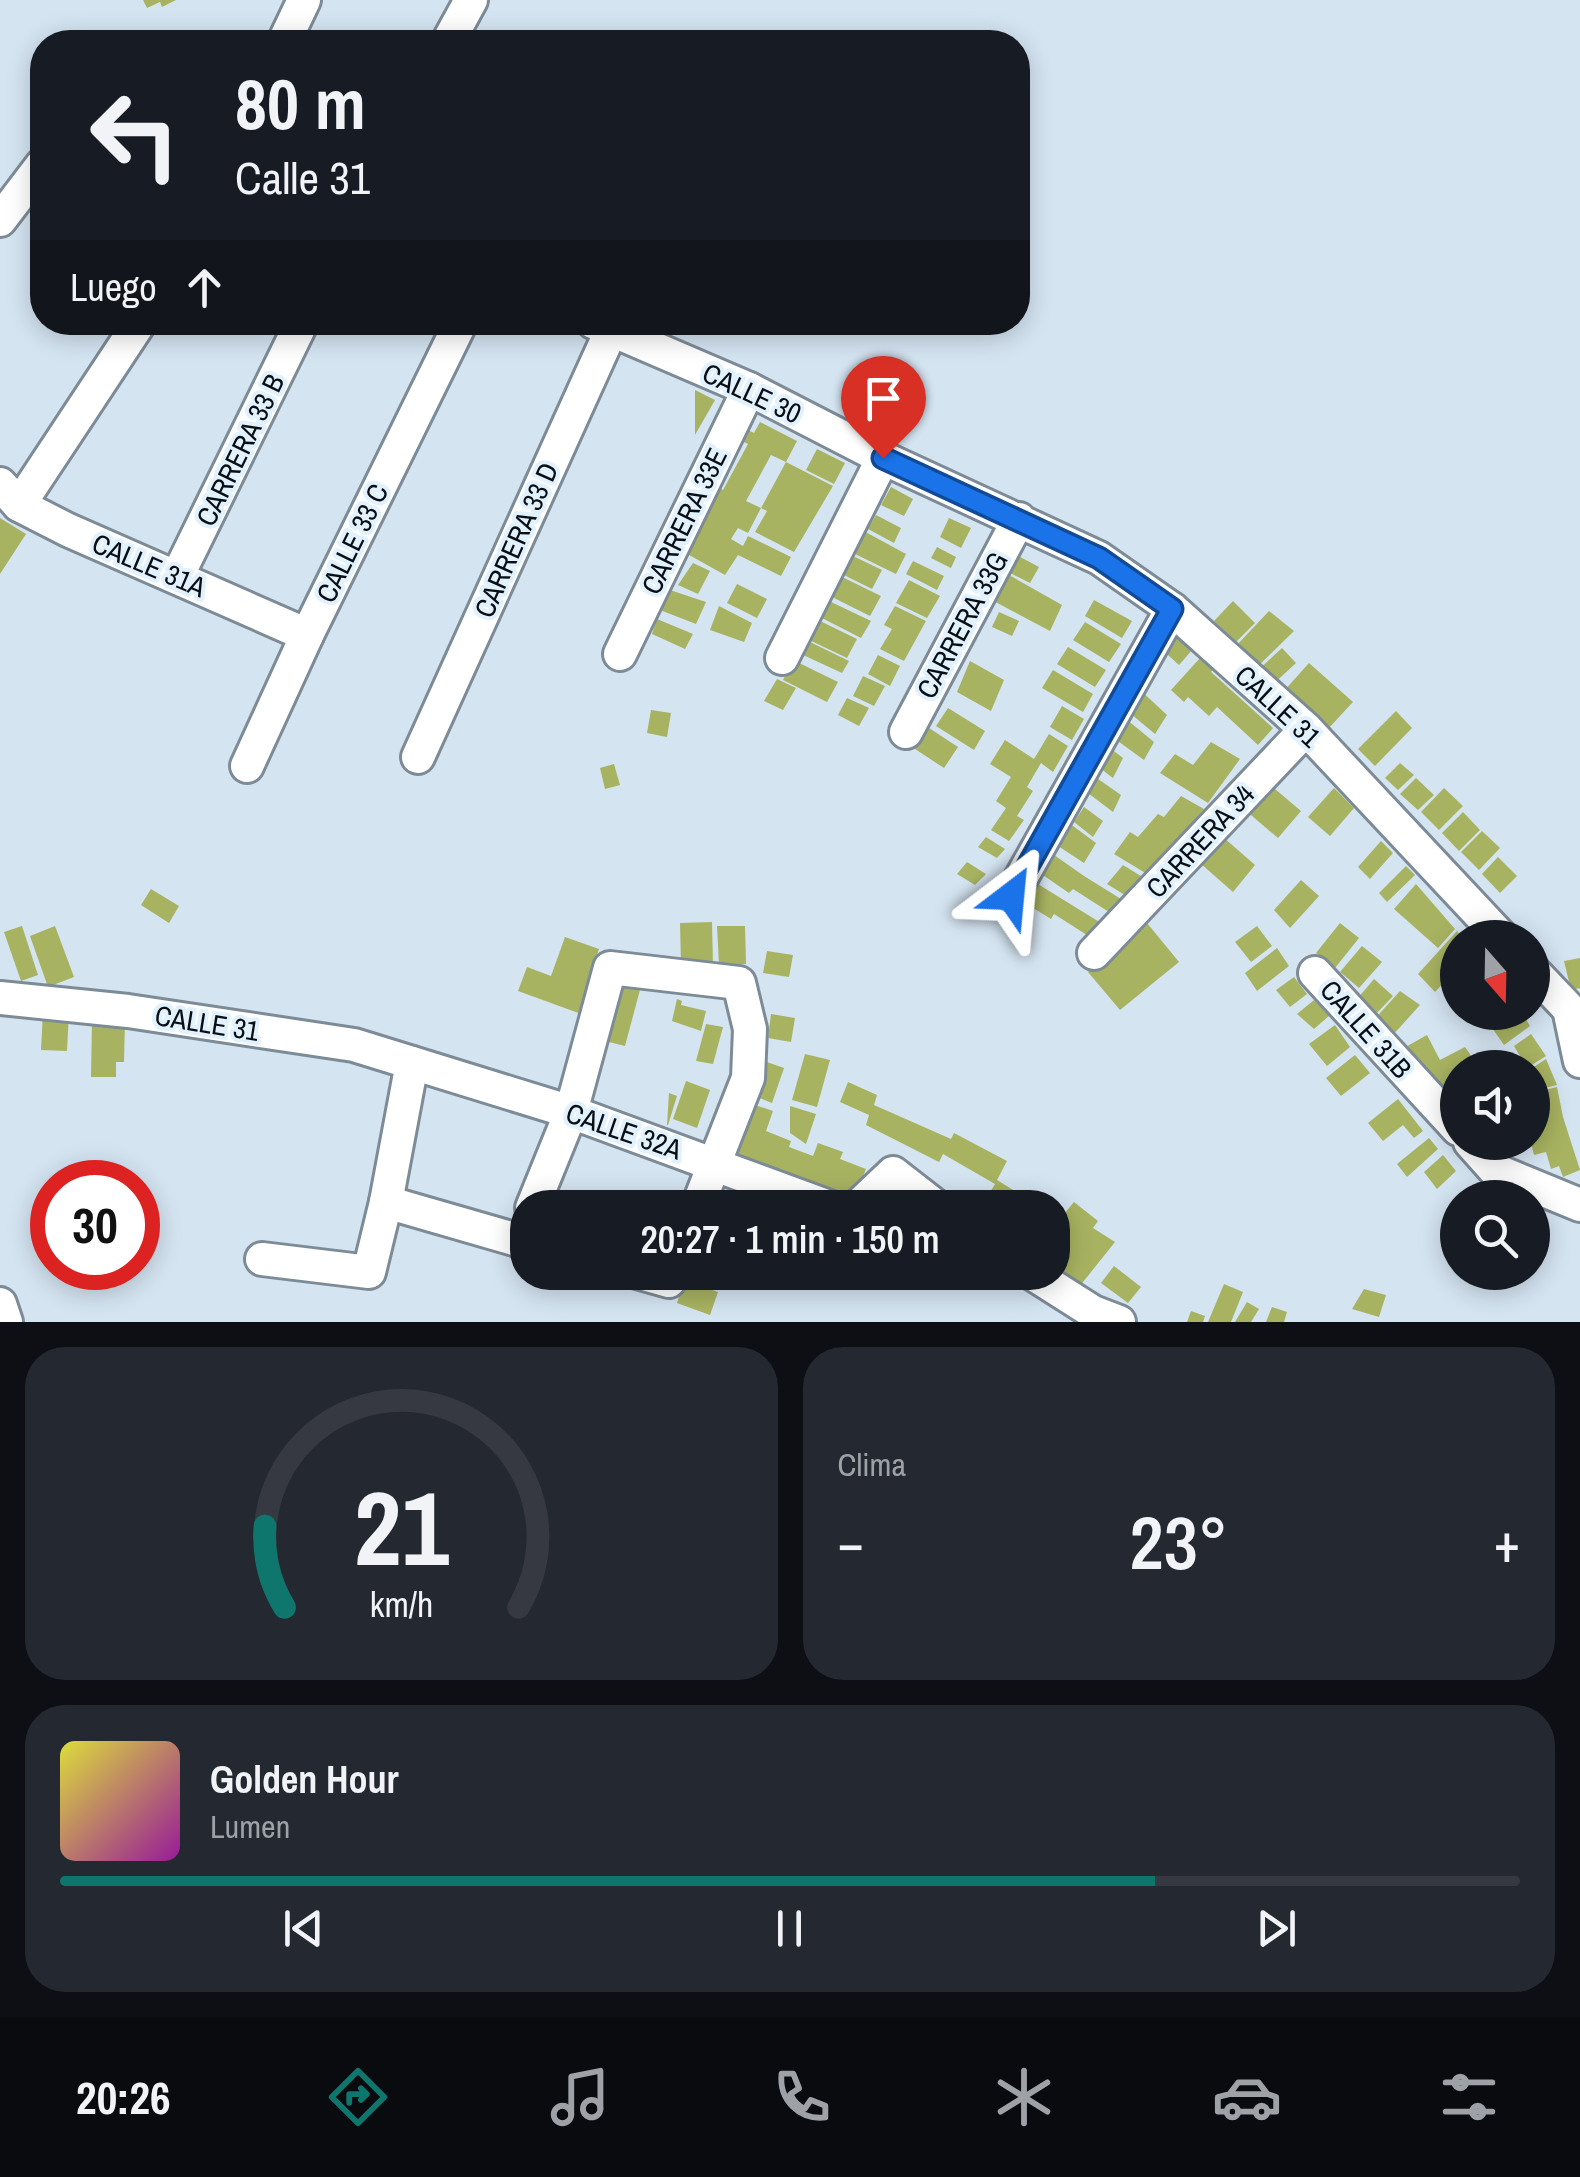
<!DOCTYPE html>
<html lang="es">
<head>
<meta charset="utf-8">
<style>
  :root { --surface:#171b24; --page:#242831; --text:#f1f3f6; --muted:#9ea1a6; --line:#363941; --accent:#0f766e }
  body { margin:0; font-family:"Archivo Narrow",sans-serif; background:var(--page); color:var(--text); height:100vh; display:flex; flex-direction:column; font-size:38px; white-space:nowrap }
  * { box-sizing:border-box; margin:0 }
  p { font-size:32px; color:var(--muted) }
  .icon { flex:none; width:55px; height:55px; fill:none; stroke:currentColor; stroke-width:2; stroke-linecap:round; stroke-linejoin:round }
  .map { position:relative; height:1322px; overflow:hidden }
  .details { display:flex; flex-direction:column; gap:25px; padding:25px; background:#0d0f14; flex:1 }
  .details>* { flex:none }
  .hud { position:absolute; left:30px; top:30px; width:1000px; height:305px; border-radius:40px; box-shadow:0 5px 25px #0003; background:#171b24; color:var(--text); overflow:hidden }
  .needle { width:65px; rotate:160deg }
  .tools { position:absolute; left:1440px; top:920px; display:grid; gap:20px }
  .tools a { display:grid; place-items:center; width:110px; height:110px; border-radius:50%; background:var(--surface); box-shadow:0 5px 25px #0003; font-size:50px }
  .speed { position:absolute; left:30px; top:1160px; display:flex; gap:20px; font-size:50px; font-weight:700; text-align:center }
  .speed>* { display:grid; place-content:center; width:130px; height:130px; border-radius:50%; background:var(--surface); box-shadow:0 5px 25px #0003; line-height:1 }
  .speed .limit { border:15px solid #d22; background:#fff; color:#111 }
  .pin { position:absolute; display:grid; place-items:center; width:85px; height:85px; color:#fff; margin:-102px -42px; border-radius:50% 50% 50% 0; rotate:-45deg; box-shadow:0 0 10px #0007 }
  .pin .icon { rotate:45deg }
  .me { position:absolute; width:110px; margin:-55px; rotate:29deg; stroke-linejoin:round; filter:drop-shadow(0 0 8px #0008) }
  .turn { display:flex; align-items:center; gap:35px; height:210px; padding:0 40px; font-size:45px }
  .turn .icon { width:130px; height:130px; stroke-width:2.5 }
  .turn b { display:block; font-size:70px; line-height:85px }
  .then { display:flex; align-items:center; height:95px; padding:0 40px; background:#0003; gap:20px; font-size:38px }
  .big { font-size:75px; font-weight:600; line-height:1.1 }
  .details .tile { flex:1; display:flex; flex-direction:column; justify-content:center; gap:15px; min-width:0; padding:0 35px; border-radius:40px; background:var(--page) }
  .details .dial { align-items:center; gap:0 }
  .dial svg { height:260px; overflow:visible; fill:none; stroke:var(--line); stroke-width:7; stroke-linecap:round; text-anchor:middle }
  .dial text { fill:var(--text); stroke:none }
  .song { display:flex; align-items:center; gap:30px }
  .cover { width:120px; height:120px; border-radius:15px; background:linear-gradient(135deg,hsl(60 70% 55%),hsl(300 70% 35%)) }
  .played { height:10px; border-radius:5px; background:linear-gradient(90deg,var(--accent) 75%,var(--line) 75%) }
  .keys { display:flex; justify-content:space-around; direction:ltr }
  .heat { display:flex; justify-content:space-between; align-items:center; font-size:55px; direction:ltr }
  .details .tiles { flex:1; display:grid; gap:25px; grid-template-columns:1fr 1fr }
  .tile:last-child { grid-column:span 2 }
  .trip { position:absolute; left:510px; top:1190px; width:560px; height:100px; border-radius:40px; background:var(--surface); box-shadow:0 5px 25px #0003; font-weight:600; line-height:100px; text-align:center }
  .menu { display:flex; height:160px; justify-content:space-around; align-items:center; background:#090b0e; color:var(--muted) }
  .menu .icon { width:70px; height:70px }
  .menu .on { color:var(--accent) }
  .menu b { font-size:45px; color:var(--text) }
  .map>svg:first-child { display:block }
  .building { fill:#a8b361 }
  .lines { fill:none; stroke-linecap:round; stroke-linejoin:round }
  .minor-casing { stroke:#7d8b97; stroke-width:38 }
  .minor { stroke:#fff; stroke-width:32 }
  .route-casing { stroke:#114b97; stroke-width:25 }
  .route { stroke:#1a73e8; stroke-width:18 }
  .labels { text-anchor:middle; stroke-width:8; stroke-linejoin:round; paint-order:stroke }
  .street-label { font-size:28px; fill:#090e13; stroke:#e1f1fe }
</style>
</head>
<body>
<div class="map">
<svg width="1580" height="1322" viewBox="0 0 1580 1322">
  <rect width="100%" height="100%" fill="#d4e4f1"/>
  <!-- building -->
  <g class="building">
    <polygon points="143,0 176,0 162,7 160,2 147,8"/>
    <polygon points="695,390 715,400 695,435"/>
    <polygon points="760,422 797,441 786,462 771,455 746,501 761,508 748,533 738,528 731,539 743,546 748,536 791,557 781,576 738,555 725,575 682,551 716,486 723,490 748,444 740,440 746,429 754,433"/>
    <polygon points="817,449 845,463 834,484 806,470"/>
    <polygon points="786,462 833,486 794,552 755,532 767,511 761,508"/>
    <polygon points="891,487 913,499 904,516 881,505"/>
    <polygon points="876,515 901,528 894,543 868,529"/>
    <polygon points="0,518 26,534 0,574"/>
    <polygon points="949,518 971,528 961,548 940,537"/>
    <polygon points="860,529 906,554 896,574 849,551"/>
    <polygon points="937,547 956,557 951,568 931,558"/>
    <polygon points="1011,552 1039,567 1030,583 1002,569"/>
    <polygon points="849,554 882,570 872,589 840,573"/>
    <polygon points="913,561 944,576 937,590 906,574"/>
    <polygon points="693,563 710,571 698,594 678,585"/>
    <polygon points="1002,571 1062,605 1050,631 988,598"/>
    <polygon points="838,575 881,596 870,616 828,595"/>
    <polygon points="909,580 940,596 927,618 896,603"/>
    <polygon points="737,584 767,599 757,618 727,603"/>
    <polygon points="670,590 706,602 696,624 660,610"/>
    <polygon points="1094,600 1132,621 1122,638 1085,616"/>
    <polygon points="829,601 871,621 861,638 820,617"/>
    <polygon points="1233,601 1255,623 1236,642 1214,621"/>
    <polygon points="719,606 752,623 744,642 710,630"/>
    <polygon points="895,606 926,621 904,661 880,649 892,629 884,625"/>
    <polygon points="1269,611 1294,631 1254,670 1236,646"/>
    <polygon points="999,612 1019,621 1012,636 992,627"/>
    <polygon points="814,618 857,639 847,658 803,637"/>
    <polygon points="657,619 693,634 685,649 652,634"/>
    <polygon points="1085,622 1121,644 1109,662 1073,640"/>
    <polygon points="1172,630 1193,649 1179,665 1158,646"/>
    <polygon points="808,641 849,661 842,673 801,654"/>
    <polygon points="1068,647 1106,670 1095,687 1057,664"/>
    <polygon points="1282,648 1296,663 1269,688 1256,672"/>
    <polygon points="878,655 900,666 890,686 868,674"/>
    <polygon points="1200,658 1213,670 1211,672 1273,728 1258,745 1217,707 1209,716 1188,697 1184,702 1171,690"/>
    <polygon points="793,660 838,682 827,702 783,680"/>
    <polygon points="970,661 1004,680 991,711 957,692"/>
    <polygon points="1309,663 1353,702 1327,730 1283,692"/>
    <polygon points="1053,670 1093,694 1083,712 1042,688"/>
    <polygon points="863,676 885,686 874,706 853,696"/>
    <polygon points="777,679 796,688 783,710 764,701"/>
    <polygon points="1138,688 1167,715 1155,734 1125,709"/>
    <polygon points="847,698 869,708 859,726 838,715"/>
    <polygon points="1062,706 1084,719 1072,740 1050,727"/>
    <polygon points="948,708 985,731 974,750 936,726"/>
    <polygon points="651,710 671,713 667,737 647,733"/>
    <polygon points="1396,711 1412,728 1375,766 1358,749"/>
    <polygon points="1126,719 1154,742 1144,760 1115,739"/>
    <polygon points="929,728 958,747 944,768 915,749"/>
    <polygon points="1049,734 1068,746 1053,772 1041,763 1027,787 1033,791 1017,816 1024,820 1009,841 991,830 1006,808 996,801 1011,777 990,764 1005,740 1034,759"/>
    <polygon points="1211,742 1240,759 1208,803 1160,773 1175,754 1193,765"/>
    <polygon points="1106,745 1123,758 1113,778 1096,765"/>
    <polygon points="1400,763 1414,775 1398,790 1385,778"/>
    <polygon points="614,764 620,785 605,789 600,768"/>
    <polygon points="1091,774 1121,795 1113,812 1084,790"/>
    <polygon points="1416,778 1434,795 1418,810 1400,794"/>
    <polygon points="1268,783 1301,811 1278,838 1245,810"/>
    <polygon points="1334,788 1354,808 1330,836 1308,817"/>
    <polygon points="1444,788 1463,806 1439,830 1421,812"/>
    <polygon points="1181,796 1204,809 1147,874 1114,854 1130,832 1138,837 1158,814 1164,817"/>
    <polygon points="1084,807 1103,821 1093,837 1074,822"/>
    <polygon points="1463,812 1480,830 1459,851 1442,833"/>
    <polygon points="1065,820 1096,843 1084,863 1052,842"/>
    <polygon points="1482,831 1500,848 1479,870 1461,852"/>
    <polygon points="986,837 1005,849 997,858 978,847"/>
    <polygon points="1223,837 1255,865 1233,892 1200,863"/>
    <polygon points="1381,841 1393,853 1370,879 1358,867"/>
    <polygon points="1047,850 1084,876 1121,899 1109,912 1073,889 1069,893 1037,871"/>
    <polygon points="1498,857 1517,876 1500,893 1482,874"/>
    <polygon points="967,862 986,874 975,885 957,874"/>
    <polygon points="1123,865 1144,878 1128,897 1107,884"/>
    <polygon points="1406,866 1415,875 1387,902 1379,893"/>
    <polygon points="1301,880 1319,896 1290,928 1274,910"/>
    <polygon points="1033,881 1101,923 1090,937 1054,914 1051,919 1022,901"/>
    <polygon points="1416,884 1455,929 1438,948 1394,909"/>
    <polygon points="151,889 179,906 169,923 141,905"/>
    <polygon points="712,922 713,966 681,966 680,923"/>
    <polygon points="1147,923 1179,962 1120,1010 1088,972"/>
    <polygon points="1340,923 1359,938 1335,968 1316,953"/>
    <polygon points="22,926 38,975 21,981 4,932"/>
    <polygon points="55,926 74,977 48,987 30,936"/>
    <polygon points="717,926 745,926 746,964 719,965"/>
    <polygon points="1257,926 1272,946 1251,962 1235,942"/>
    <polygon points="1457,931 1463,938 1458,938 1458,967 1435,992 1418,974"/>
    <polygon points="565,937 599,949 585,989 592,991 584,1015 518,991 527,967 551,976"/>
    <polygon points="1362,946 1382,962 1359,988 1340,972"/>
    <polygon points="1277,948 1289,966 1257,991 1245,973"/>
    <polygon points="767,951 793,955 789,977 763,973"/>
    <polygon points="1580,958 1580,988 1571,990 1564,961"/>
    <polygon points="1294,977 1307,994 1290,1007 1276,990"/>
    <polygon points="612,979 641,986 625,1046 597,1039"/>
    <polygon points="1374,979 1393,996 1376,1014 1358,998"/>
    <polygon points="1400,991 1420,1005 1392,1036 1372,1022"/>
    <polygon points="677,999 682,1001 681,1005 706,1011 701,1031 672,1021"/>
    <polygon points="1314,1000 1330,1015 1314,1029 1297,1014"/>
    <polygon points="43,1011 69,1012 67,1051 41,1050"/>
    <polygon points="1489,1012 1522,1012 1530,1026 1504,1045 1490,1025 1495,1021"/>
    <polygon points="771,1014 795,1018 791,1042 768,1038"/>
    <polygon points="92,1019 125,1020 124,1062 116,1062 116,1077 91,1077"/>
    <polygon points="706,1024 723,1027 713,1064 696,1061"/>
    <polygon points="1335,1025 1350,1047 1327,1066 1309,1044"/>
    <polygon points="1531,1034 1546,1056 1527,1068 1514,1046"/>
    <polygon points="1427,1035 1440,1060 1465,1047 1480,1068 1458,1068 1458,1081 1440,1092 1426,1066 1416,1071 1402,1049"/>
    <polygon points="805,1054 830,1060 817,1107 792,1100"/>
    <polygon points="1355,1055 1370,1073 1341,1096 1326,1078"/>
    <polygon points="1546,1059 1557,1085 1532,1091 1532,1068"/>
    <polygon points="764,1061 784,1068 772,1103 752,1095"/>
    <polygon points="686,1081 710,1090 697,1128 673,1119"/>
    <polygon points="848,1082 877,1095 874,1105 951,1139 954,1133 1007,1161 997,1180 1023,1196 1017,1208 1011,1208 989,1194 995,1184 943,1154 939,1162 866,1125 869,1115 840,1102"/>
    <polygon points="1557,1087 1563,1117 1580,1170 1563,1177 1559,1166 1551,1169 1546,1152 1534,1155 1532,1147 1525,1148 1523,1142 1532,1142 1532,1093"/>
    <polygon points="669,1093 677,1096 668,1125 667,1125"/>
    <polygon points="1398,1099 1423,1131 1414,1138 1403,1125 1383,1141 1368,1123"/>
    <polygon points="749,1103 773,1111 766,1131 791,1141 789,1147 813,1156 818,1143 843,1152 840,1159 866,1169 853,1201 730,1155"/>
    <polygon points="790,1106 816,1114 806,1144 790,1133"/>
    <polygon points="1429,1138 1438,1149 1407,1177 1397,1164"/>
    <polygon points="1443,1155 1456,1171 1437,1189 1424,1172"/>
    <polygon points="740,1187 794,1208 734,1208"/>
    <polygon points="1074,1202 1098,1221 1093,1228 1115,1242 1079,1287 1058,1271 1063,1266 1052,1258 1052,1229"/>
    <polygon points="1114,1266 1141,1287 1128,1303 1101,1283"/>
    <polygon points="682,1272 716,1272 712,1284"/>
    <polygon points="684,1280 718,1292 710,1315 677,1303"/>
    <polygon points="1224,1284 1243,1292 1231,1322 1208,1322"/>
    <polygon points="1364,1289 1386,1295 1379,1317 1352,1309"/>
    <polygon points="1247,1302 1259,1309 1251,1322 1235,1322"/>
    <polygon points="1272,1307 1287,1312 1284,1322 1266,1322"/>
    <polygon points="1191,1311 1205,1316 1203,1322 1187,1322"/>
  </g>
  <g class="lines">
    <defs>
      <g id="minor">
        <polyline points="284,42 304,0"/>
        <polyline points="448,42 471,0"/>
        <polyline points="0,220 42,165"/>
        <polyline points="593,322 749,389 883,458 1099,558 1172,609 1306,729 1502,938"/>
        <polyline points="0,484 19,505 68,530 307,635"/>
        <polyline points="19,505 140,322"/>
        <polyline points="177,577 302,322"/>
        <polyline points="620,654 749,389"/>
        <polyline points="782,658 883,458"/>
        <polyline points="906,732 1019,519"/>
        <polyline points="418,757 615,322"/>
        <polyline points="247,766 307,635 461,322"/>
        <polyline points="1011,896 1172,609"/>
        <polyline points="1094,953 1306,729"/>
        <polyline points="1532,970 1569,1009 1580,1061"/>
        <polyline points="1315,973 1458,1129"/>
        <polyline points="0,998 128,1011 354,1045 571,1112 832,1208"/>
        <polyline points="1470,1142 1495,1170 1580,1205"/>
        <polyline points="386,1202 528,1243"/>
        <polyline points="532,1208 571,1112 610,968 739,983 750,1029 748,1078 697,1208"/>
        <polyline points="856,1208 893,1173 938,1208"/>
        <polyline points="262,1259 369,1272 386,1202 412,1063"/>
        <polyline points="637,1272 669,1281 672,1272"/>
        <polyline points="1030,1272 1093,1312 1119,1322"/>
        <polyline points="0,1304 6,1322"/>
      </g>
    </defs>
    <!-- minor casing -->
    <use href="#minor" class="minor-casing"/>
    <!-- minor -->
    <use href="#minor" class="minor"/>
  </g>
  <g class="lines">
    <defs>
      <polyline id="route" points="883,458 1099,558 1172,609 1011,896"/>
    </defs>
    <!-- route casing -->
    <use href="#route" class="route-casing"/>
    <!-- route -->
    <use href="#route" class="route"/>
  </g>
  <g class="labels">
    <!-- street labels -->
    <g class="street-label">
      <text transform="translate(752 393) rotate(25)" y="10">CALLE 30</text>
      <text transform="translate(240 450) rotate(-64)" y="10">CARRERA 33 B</text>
      <text transform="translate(684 521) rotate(-64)" y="10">CARRERA 33E</text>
      <text transform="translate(516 540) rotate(-66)" y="10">CARRERA 33 D</text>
      <text transform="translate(352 543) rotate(-64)" y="10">CALLE 33 C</text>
      <text transform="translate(149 565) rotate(23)" y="10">CALLE 31A</text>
      <text transform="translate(962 625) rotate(-62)" y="10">CARRERA 33G</text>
      <text transform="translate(1278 706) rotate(43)" y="10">CALLE 31</text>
      <text transform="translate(1200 841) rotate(-47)" y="10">CARRERA 34</text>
      <text transform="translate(207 1023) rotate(9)" y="10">CALLE 31</text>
      <text transform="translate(1366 1029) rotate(48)" y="10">CALLE 31B</text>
      <text transform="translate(624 1131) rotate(19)" y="10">CALLE 32A</text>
    </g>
  </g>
</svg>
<div class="tools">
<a><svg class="needle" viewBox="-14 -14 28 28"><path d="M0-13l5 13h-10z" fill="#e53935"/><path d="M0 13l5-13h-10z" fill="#9ea1a6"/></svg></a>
<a><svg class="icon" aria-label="sound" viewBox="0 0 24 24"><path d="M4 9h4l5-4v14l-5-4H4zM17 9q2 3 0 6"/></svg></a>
<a><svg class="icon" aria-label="search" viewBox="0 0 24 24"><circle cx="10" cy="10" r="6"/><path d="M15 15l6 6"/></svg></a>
</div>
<div class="speed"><div class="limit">30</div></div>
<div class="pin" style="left:883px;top:458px;background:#d93025"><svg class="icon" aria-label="arrive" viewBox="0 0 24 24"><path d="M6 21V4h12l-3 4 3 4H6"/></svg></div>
<svg class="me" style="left:1011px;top:896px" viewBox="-20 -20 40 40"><path d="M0-17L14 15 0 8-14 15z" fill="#1a73e8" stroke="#fff" stroke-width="4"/></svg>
<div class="trip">20:27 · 1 min · 150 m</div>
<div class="hud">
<div class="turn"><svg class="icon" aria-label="left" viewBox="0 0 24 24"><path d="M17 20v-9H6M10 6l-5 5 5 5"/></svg><div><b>80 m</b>Calle 31</div></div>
<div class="then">Luego<svg class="icon" aria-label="ahead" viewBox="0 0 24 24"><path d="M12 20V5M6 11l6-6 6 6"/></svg></div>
</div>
</div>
<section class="details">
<div class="tiles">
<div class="tile dial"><svg viewBox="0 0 100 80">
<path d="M14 69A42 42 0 1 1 86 69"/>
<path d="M14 69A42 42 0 0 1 8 44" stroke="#0f766e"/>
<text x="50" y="56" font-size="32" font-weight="700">21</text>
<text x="50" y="72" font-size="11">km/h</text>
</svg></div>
<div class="tile"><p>Clima</p>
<div class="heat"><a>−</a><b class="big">23°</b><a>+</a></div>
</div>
<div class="tile">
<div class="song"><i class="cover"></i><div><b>Golden Hour</b><p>Lumen</p></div></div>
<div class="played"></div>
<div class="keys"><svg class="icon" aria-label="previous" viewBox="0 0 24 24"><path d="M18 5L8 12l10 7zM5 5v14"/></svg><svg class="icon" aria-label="pause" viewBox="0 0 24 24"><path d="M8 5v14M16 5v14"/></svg><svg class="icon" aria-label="next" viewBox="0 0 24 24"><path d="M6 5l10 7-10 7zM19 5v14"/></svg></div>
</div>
</div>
</section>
<nav class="menu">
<b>20:26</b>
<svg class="icon on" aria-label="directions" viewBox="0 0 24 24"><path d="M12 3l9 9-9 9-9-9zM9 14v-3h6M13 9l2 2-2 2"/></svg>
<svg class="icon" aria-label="music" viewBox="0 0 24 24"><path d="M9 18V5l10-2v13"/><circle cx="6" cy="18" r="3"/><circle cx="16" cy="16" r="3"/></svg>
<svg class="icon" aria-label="phone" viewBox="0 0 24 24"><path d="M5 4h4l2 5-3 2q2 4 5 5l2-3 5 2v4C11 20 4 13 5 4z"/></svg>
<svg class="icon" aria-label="climate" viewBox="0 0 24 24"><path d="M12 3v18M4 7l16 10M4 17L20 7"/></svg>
<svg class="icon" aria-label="car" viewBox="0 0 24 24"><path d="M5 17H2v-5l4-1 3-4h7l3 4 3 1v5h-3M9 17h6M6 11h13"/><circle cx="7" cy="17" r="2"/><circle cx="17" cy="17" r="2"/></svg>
<svg class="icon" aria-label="filters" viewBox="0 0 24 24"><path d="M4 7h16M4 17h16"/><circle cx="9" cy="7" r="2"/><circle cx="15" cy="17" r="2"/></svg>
</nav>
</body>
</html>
